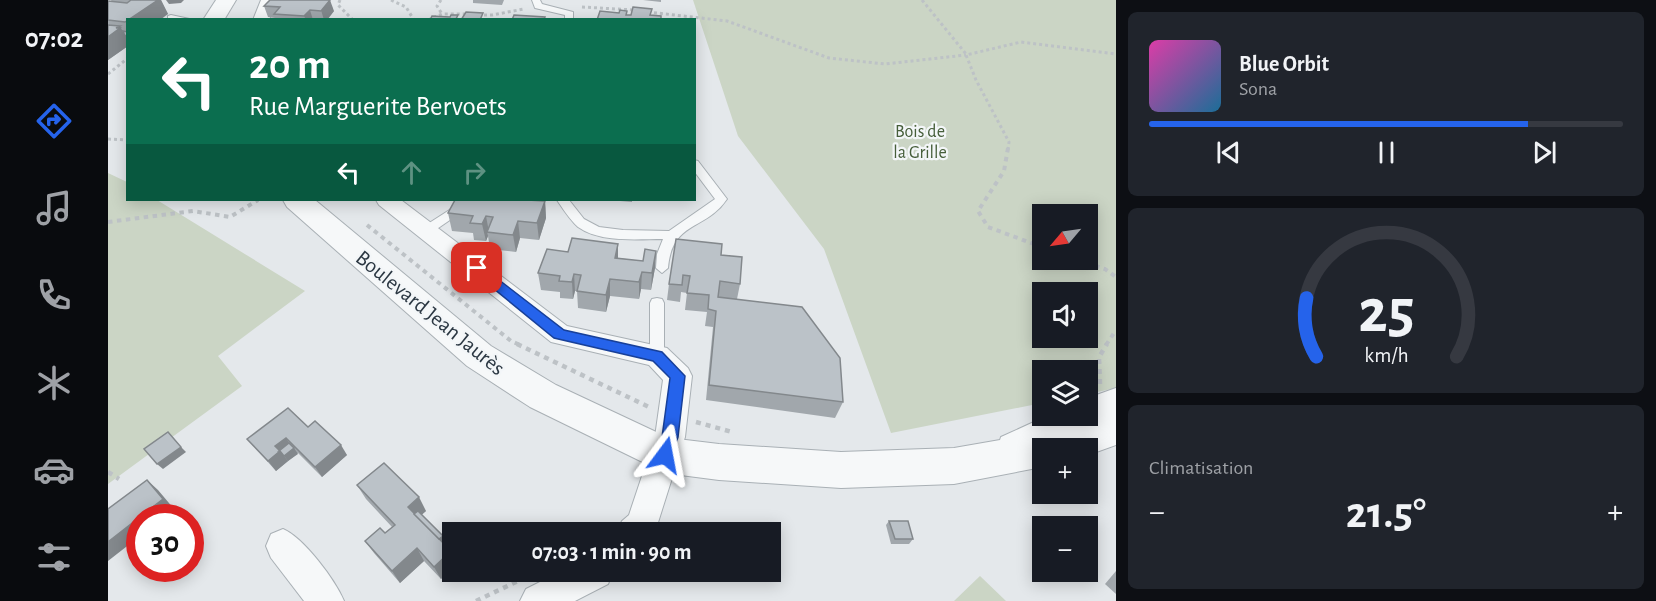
<!DOCTYPE html>
<html lang="fr">
<head>
<meta charset="utf-8">
<style>
  :root { --surface:#171b24; --page:#20242c; --text:#f1f3f6; --muted:#9ea1a6; --line:#363941; --accent:#2563eb }
  body { margin:0; font-family:"Alegreya Sans",sans-serif; background:var(--page); color:var(--text); height:100vh; display:flex; flex-direction:column; font-size:22px; white-space:nowrap }
  * { box-sizing:border-box; margin:0 }
  p { font-size:20px; color:var(--muted) }
  .icon { flex:none; width:33px; height:33px; fill:none; stroke:currentColor; stroke-width:2; stroke-linecap:round; stroke-linejoin:round }
  .map { position:relative; flex:1; overflow:hidden }
  .side { display:flex; flex-direction:column; gap:12px; padding:12px; background:#0d0f14; width:540px }
  .side>* { flex:none }
  .banner { position:absolute; left:18px; top:18px; width:570px; height:183px; border-radius:0px; box-shadow:0 3px 15px #0003; background:#0b6e4f; color:#fff; overflow:hidden }
  .needle { width:39px; rotate:241deg }
  .fabs { position:absolute; left:924px; top:204px; display:grid; gap:12px }
  .fabs a { display:grid; place-items:center; width:66px; height:66px; border-radius:0px; background:var(--surface); box-shadow:0 3px 15px #0003; font-size:30px }
  .speed { position:absolute; left:18px; top:504px; display:flex; gap:12px; font-size:30px; font-weight:700; text-align:center }
  .speed>* { display:grid; place-content:center; width:78px; height:78px; border-radius:50%; background:var(--surface); box-shadow:0 3px 15px #0003; line-height:1 }
  .speed .limit { border:9px solid #d22; background:#fff; color:#111 }
  .pin { position:absolute; display:grid; place-items:center; width:51px; height:51px; color:#fff; margin:-26px; border-radius:12px; box-shadow:0 3px 9px #0006 }
  .me { position:absolute; width:66px; margin:-33px; rotate:13deg; stroke-linejoin:round; filter:drop-shadow(0 0 4px #0008) }
  .turn { display:flex; align-items:center; gap:21px; height:126px; padding:0 24px; font-size:27px }
  .turn .icon { width:78px; height:78px; stroke-width:2.5 }
  .turn b { display:block; font-size:42px; line-height:51px }
  .lanes { display:flex; align-items:center; height:57px; padding:0 24px; background:#0003; justify-content:center; gap:30px; direction:ltr }
  .lanes .off { opacity:.35 }
  .big { font-size:45px; font-weight:700; line-height:1.1 }
  .side .card { flex:1; display:flex; flex-direction:column; justify-content:center; gap:9px; min-width:0; padding:0 21px; border-radius:9px; background:var(--page) }
  .side .dial { align-items:center; gap:0 }
  .dial svg { height:156px; overflow:visible; fill:none; stroke:var(--line); stroke-width:7; stroke-linecap:round; text-anchor:middle }
  .dial text { fill:var(--text); stroke:none }
  .song { display:flex; align-items:center; gap:18px }
  .cover { width:72px; height:72px; border-radius:9px; background:linear-gradient(135deg,hsl(320 70% 55%),hsl(200 70% 35%)) }
  .played { height:6px; border-radius:3px; background:linear-gradient(90deg,var(--accent) 80%,var(--line) 80%) }
  .keys { display:flex; justify-content:space-around; direction:ltr }
  .heat { display:flex; justify-content:space-between; align-items:center; font-size:33px; direction:ltr }
  .trip { position:absolute; left:334px; top:522px; width:339px; height:60px; border-radius:0px; background:var(--surface); box-shadow:0 3px 15px #0003; font-weight:700; line-height:60px; text-align:center }
  main { display:flex; flex:1; min-height:0 }
  .menu { display:flex; flex-direction:column; width:108px; justify-content:space-around; align-items:center; background:#090b0e; color:var(--muted) }
  .menu .icon { width:42px; height:42px }
  .menu .current { color:var(--accent) }
  .menu b { font-size:27px; color:var(--text) }
  .map>svg:first-child { display:block }
  .green { fill:#cbd5c5; fill-rule:evenodd }
  .lines { fill:none; stroke-linecap:round; stroke-linejoin:round }
  .service-casing { stroke:#a9b0b5; stroke-width:2 }
  .minor-casing { stroke:#a9b0b5; stroke-width:2 }
  .tertiary-casing { stroke:#a9b0b5; stroke-width:2 }
  .path-far2 { stroke:#bdc2c6; stroke-width:3; stroke-dasharray:3 3; stroke-linecap:butt }
  .path-far1 { stroke:#bdc2c6; stroke-width:4; stroke-dasharray:4.5 4.5; stroke-linecap:butt }
  .path { stroke:#bdc2c6; stroke-width:4.5; stroke-dasharray:5 5; stroke-linecap:butt }
  .service { fill:#f6f8f9; fill-rule:evenodd }
  .minor { fill:#f6f8f9; fill-rule:evenodd }
  .tertiary { fill:#f6f8f9; fill-rule:evenodd }
  .wall { fill:#a1a7ac }
  .shaded-wall { fill:#83888c }
  .building { fill:#bbc2c8; stroke:#83888c; stroke-width:1.5 }
  .route { fill:#2563eb; stroke:#184099; stroke-width:1.5 }
  .labels { text-anchor:middle; stroke-width:4.5; stroke-linejoin:round; paint-order:stroke }
  .far-park-label { font-size:18px; fill:#465e3a; stroke:#f3f6f8 }
  .street-label { font-size:22px; fill:#2c3843; stroke:#f3f6f8 }
</style>
</head>
<body>
<main>
<nav class="menu">
<b>07:02</b>
<svg class="icon current" aria-label="directions" viewBox="0 0 24 24"><path d="M12 3l9 9-9 9-9-9zM9 14v-3h6M13 9l2 2-2 2"/></svg>
<svg class="icon" aria-label="music" viewBox="0 0 24 24"><path d="M9 18V5l10-2v13"/><circle cx="6" cy="18" r="3"/><circle cx="16" cy="16" r="3"/></svg>
<svg class="icon" aria-label="phone" viewBox="0 0 24 24"><path d="M5 4h4l2 5-3 2q2 4 5 5l2-3 5 2v4C11 20 4 13 5 4z"/></svg>
<svg class="icon" aria-label="climate" viewBox="0 0 24 24"><path d="M12 3v18M4 7l16 10M4 17L20 7"/></svg>
<svg class="icon" aria-label="car" viewBox="0 0 24 24"><path d="M5 17H2v-5l4-1 3-4h7l3 4 3 1v5h-3M9 17h6M6 11h13"/><circle cx="7" cy="17" r="2"/><circle cx="17" cy="17" r="2"/></svg>
<svg class="icon" aria-label="filters" viewBox="0 0 24 24"><path d="M4 7h16M4 17h16"/><circle cx="9" cy="7" r="2"/><circle cx="15" cy="17" r="2"/></svg>
</nav>
<div class="map">
<svg width="1008" height="601" viewBox="0 0 1008 601">
  <rect width="100%" height="100%" fill="#e4e8eb"/>
  <!-- green -->
  <g class="green">
    <path d="M 585,0 L 1008,0 L 1008,388 L 980,394 L 980,370 L 934,370 L 934,403 L 783,433 L 716,249 L 630,136 ZM 934,214 L 980,214 L 980,260 L 934,260 ZM 934,292 L 980,292 L 980,338 L 934,338 Z"/>
    <polygon points="0,173 19,182 20,200 49,200 197,291 110,356 134,386 0,484"/>
    <polygon points="872,576 898,601 846,601"/>
  </g>
  <g class="lines">
    <defs>
      <g id="service">
        <polygon points="424,0 432,0 434,4 465,12 465,20 457,20 457,15 427,8"/>
        <polygon points="63,15 86,20 60,20 60,16"/>
        <path d="M 586,160 L 590,161 L 619,199 C 598,231 564,220 560,268 L 554,273 L 548,268 L 549,254 L 555,239 C 529,239 492,243 470,227 C 462,220 455,209 449,200 L 461,200 L 476,219 L 491,227 L 515,230 L 561,231 L 607,199 L 586,171 Z"/>
        <polygon points="357,200 371,200 323,233 315,233 313,230 315,227"/>
        <polygon points="549,298 554,299 556,303 556,356 554,360 549,362 544,360 542,356 542,303 544,299"/>
      </g>
      <g id="minor">
        <polygon points="153,0 169,0 161,20 145,20"/>
        <polygon points="268,200 293,200 459,326 559,348 580,368 584,376 577,437 547,532 509,532 514,521 521,515 547,437 555,380 541,365 443,342 271,205"/>
        <path d="M 175,529 C 196,538 227,580 236,601 L 196,601 L 163,558 L 158,546 L 163,534 Z"/>
        <polygon points="452,572 505,572 500,584 467,601 412,601 418,589"/>
      </g>
      <g id="tertiary">
        <polygon points="108,0 128,0 116,20 95,20"/>
        <polygon points="175,200 207,200 383,346 448,385 561,438 611,444 733,452 846,448 892,440 893,437 939,416 980,416 980,398 1008,388 1008,445 980,455 980,448 934,448 934,467 846,484 733,488 611,480 557,473 422,407 359,366 179,207"/>
      </g>
    </defs>
    <!-- service casing -->
    <use href="#service" class="service-casing"/>
    <!-- minor casing -->
    <use href="#minor" class="minor-casing"/>
    <!-- tertiary casing -->
    <use href="#tertiary" class="tertiary-casing"/>
    <!-- path-far2 -->
    <g class="path-far2">
      <polyline points="232,0 230,5 245,20"/>
      <polyline points="283,0 298,7 306,20"/>
      <polyline points="333,0 329,6 334,14"/>
      <polyline points="814,0 858,54"/>
      <polyline points="474,7 526,10"/>
      <polyline points="540,12 619,21 721,58 777,64 858,55"/>
      <polyline points="370,15 384,15 416,9"/>
      <polyline points="320,20 334,14 360,14"/>
      <polyline points="0,74 20,58"/>
      <polyline points="0,139 20,140"/>
      <polyline points="900,150 901,142 868,80 858,55 913,42 1008,54"/>
    </g>
    <!-- path-far1 -->
    <g class="path-far1">
      <polyline points="900,148 896,171 870,211 880,227 934,247"/>
      <polyline points="0,222 85,211 122,217 150,200"/>
      <polyline points="259,225 403,341 412,345"/>
      <polyline points="970,260 997,269 1008,277"/>
      <polyline points="998,345 1008,330"/>
    </g>
    <!-- path -->
    <g class="path">
      <polyline points="409,344 541,407"/>
      <polyline points="992,384 991,357 999,344"/>
      <polyline points="588,422 624,432"/>
      <polyline points="0,472 11,479"/>
      <polyline points="368,601 410,581"/>
    </g>
    <!-- service -->
    <use href="#service" class="service"/>
    <!-- minor -->
    <use href="#minor" class="minor"/>
    <!-- tertiary -->
    <use href="#tertiary" class="tertiary"/>
  </g>
  <!-- wall -->
  <g class="wall">
    <polygon points="3,0 53,0 60,14 20,20 20,46 0,60 0,1 4,2"/>
    <polygon points="365,0 396,0 394,5 365,3"/>
    <polygon points="535,0 553,0 553,2"/>
    <polygon points="156,6 226,11 219,20 168,20 167,18 160,17"/>
    <polygon points="500,200 524,200 524,202"/>
    <polygon points="437,201 438,218 431,240 412,238 408,252 382,249 380,236 378,241 366,240 365,233 344,231 340,213"/>
    <polygon points="510,244 510,258 535,261 548,251 547,268 543,290 533,289 531,299 502,296 498,312 470,308 469,291 467,291 465,299 452,298 452,292 433,290 430,273 460,252"/>
    <polygon points="613,255 632,284 629,299 735,402 727,418 598,400 605,327 597,326 599,312 577,310 579,293 573,292 572,302 559,300 561,284"/>
    <polygon points="200,427 239,455 214,477 190,453 168,471 139,439"/>
    <polygon points="249,485 318,511 313,515 337,541 335,543 343,551 345,556 345,567 333,579 316,561 292,583 266,553 257,541 277,533 284,527 258,499"/>
    <polygon points="781,521 805,539 801,544 783,544 778,525"/>
    <polygon points="1008,571 1008,594 997,584"/>
  </g>
  <!-- shaded-wall -->
  <g class="shaded-wall">
    <polygon points="50,0 53,0 60,14 52,20 20,20"/>
    <polygon points="58,0 76,0 73,3 61,4"/>
    <polygon points="210,0 222,0 226,11 219,20 216,20"/>
    <polygon points="202,10 205,20 198,20 196,16"/>
    <polygon points="12,26 17,36 20,34 20,46 0,60 0,37"/>
    <polygon points="437,201 438,218 431,240 429,223"/>
    <polygon points="378,216 381,232 379,232 380,236 378,241 374,224"/>
    <polygon points="410,221 412,238 408,252 405,235"/>
    <polygon points="510,244 510,261 507,258"/>
    <polygon points="548,251 547,268 543,290 544,273"/>
    <polygon points="534,272 533,289 531,299 531,282"/>
    <polygon points="466,274 467,291 465,299 464,282"/>
    <polygon points="502,279 502,296 498,312 498,295"/>
    <polygon points="178,438 185,449 176,456 180,461 168,471 160,461 167,446"/>
    <polygon points="233,445 239,455 214,477 207,467"/>
    <polygon points="73,447 78,452 55,469 49,464"/>
    <polygon points="186,448 190,454 180,461 176,456"/>
    <polygon points="39,480 50,490 66,509 55,518 32,518 32,536 0,561 0,542"/>
    <polygon points="311,497 318,511 308,520 300,507"/>
    <polygon points="335,536 337,541 331,546 329,542"/>
    <polygon points="309,548 316,561 292,583 284,571"/>
    <polygon points="343,551 345,556 345,567 333,579 326,567"/>
  </g>
  <!-- building -->
  <g class="building">
    <polygon points="23,0 50,0 17,22 0,20 0,1 19,3"/>
    <polygon points="162,0 222,0 213,11 202,10 196,16 166,14 172,7 156,6"/>
    <polygon points="525,7 544,9 542,15 553,16 553,20 489,20 492,11 511,13 512,10 519,11 518,15 523,15"/>
    <polygon points="358,12 375,13 372,20 353,20"/>
    <polygon points="343,15 350,15 348,19 350,20 322,20 324,16 342,17"/>
    <polygon points="406,15 437,17 436,20 404,20"/>
    <polygon points="0,25 12,26 8,28 12,28 0,37"/>
    <polygon points="15,31 20,32 20,34 17,36"/>
    <polygon points="347,200 419,200 437,201 429,223 410,221 405,235 379,232 385,217 378,216 374,224 362,223 365,216 340,213"/>
    <polygon points="464,238 510,244 507,258 535,261 537,249 548,251 544,273 534,272 531,282 502,279 498,295 469,291 473,275 466,274 464,282 451,281 452,276 430,273 439,249 460,252"/>
    <polygon points="568,239 614,244 613,255 634,257 632,284 612,281 610,297 694,307 732,358 735,402 601,385 608,311 600,309 601,295 579,293 582,276 575,275 574,285 561,284"/>
    <polygon points="180,408 200,427 207,421 233,445 207,467 178,438 167,446 172,451 160,461 139,439"/>
    <polygon points="60,432 73,447 49,464 36,449"/>
    <polygon points="181,443 186,448 176,456 172,451 171,451"/>
    <polygon points="276,463 311,497 300,507 343,551 326,567 309,548 284,571 257,541 272,528 277,533 287,525 249,485"/>
    <polygon points="39,480 55,499 0,542 0,509"/>
    <polygon points="310,511 335,536 331,539 306,514"/>
    <polygon points="781,521 800,521 805,539 787,539"/>
  </g>
  <!-- route -->
  <polygon class="route" points="369,263 456,330 554,352 577,376 570,437 562,460 557,462 551,460 548,455 554,437 562,378 545,361 446,338 364,271 362,268"/>
  <g class="labels">
    <!-- far-park labels -->
    <g class="far-park-label">
      <text x="812" y="137">Bois de<tspan x="812" dy="21">la Grille</tspan></text>
    </g>
    <!-- street labels -->
    <g class="street-label">
      <text transform="translate(323 312) rotate(39)" y="8">Boulevard Jean Jaurès</text>
    </g>
  </g>
</svg>
<div class="fabs">
<a><svg class="needle" viewBox="-14 -14 28 28"><path d="M0-13l5 13h-10z" fill="#e53935"/><path d="M0 13l5-13h-10z" fill="#9ea1a6"/></svg></a>
<a><svg class="icon" aria-label="sound" viewBox="0 0 24 24"><path d="M4 9h4l5-4v14l-5-4H4zM17 9q2 3 0 6"/></svg></a>
<a><svg class="icon" aria-label="layers" viewBox="0 0 24 24"><path d="M12 4l9 5-9 5-9-5zM3 14l9 5 9-5"/></svg></a>
<a>+</a>
<a>−</a>
</div>
<div class="speed"><div class="limit">30</div></div>
<div class="pin" style="left:369px;top:268px;background:#d93025"><svg class="icon" aria-label="arrive" viewBox="0 0 24 24"><path d="M6 21V4h12l-3 4 3 4H6"/></svg></div>
<svg class="me" style="left:557px;top:455px" viewBox="-20 -20 40 40"><path d="M0-17L14 15 0 8-14 15z" fill="#2563eb" stroke="#fff" stroke-width="4"/></svg>
<div class="trip">07:03 · 1 min · 90 m</div>
<div class="banner">
<div class="turn"><svg class="icon" aria-label="left" viewBox="0 0 24 24"><path d="M17 20v-9H6M10 6l-5 5 5 5"/></svg><div><b>20 m</b>Rue Marguerite Bervoets</div></div>
<div class="lanes"><svg class="icon" aria-label="left" viewBox="0 0 24 24"><path d="M17 20v-9H6M10 6l-5 5 5 5"/></svg><svg class="icon off" aria-label="ahead" viewBox="0 0 24 24"><path d="M12 20V5M6 11l6-6 6 6"/></svg><svg class="icon off" aria-label="right" viewBox="0 0 24 24"><path d="M7 20v-9h11M14 6l5 5-5 5"/></svg></div>
</div>
</div>
<section class="side">
<div class="card">
<div class="song"><i class="cover"></i><div><b>Blue Orbit</b><p>Sona</p></div></div>
<div class="played"></div>
<div class="keys"><svg class="icon" aria-label="previous" viewBox="0 0 24 24"><path d="M18 5L8 12l10 7zM5 5v14"/></svg><svg class="icon" aria-label="pause" viewBox="0 0 24 24"><path d="M8 5v14M16 5v14"/></svg><svg class="icon" aria-label="next" viewBox="0 0 24 24"><path d="M6 5l10 7-10 7zM19 5v14"/></svg></div>
</div>
<div class="card dial"><svg viewBox="0 0 100 80">
<path d="M14 69A42 42 0 1 1 86 69"/>
<path d="M14 69A42 42 0 0 1 9 39" stroke="#2563eb"/>
<text x="50" y="56" font-size="32" font-weight="700">25</text>
<text x="50" y="72" font-size="11">km/h</text>
</svg></div>
<div class="card"><p>Climatisation</p>
<div class="heat"><a>−</a><b class="big">21.5°</b><a>+</a></div>
</div>
</section>
</main>
</body>
</html>
